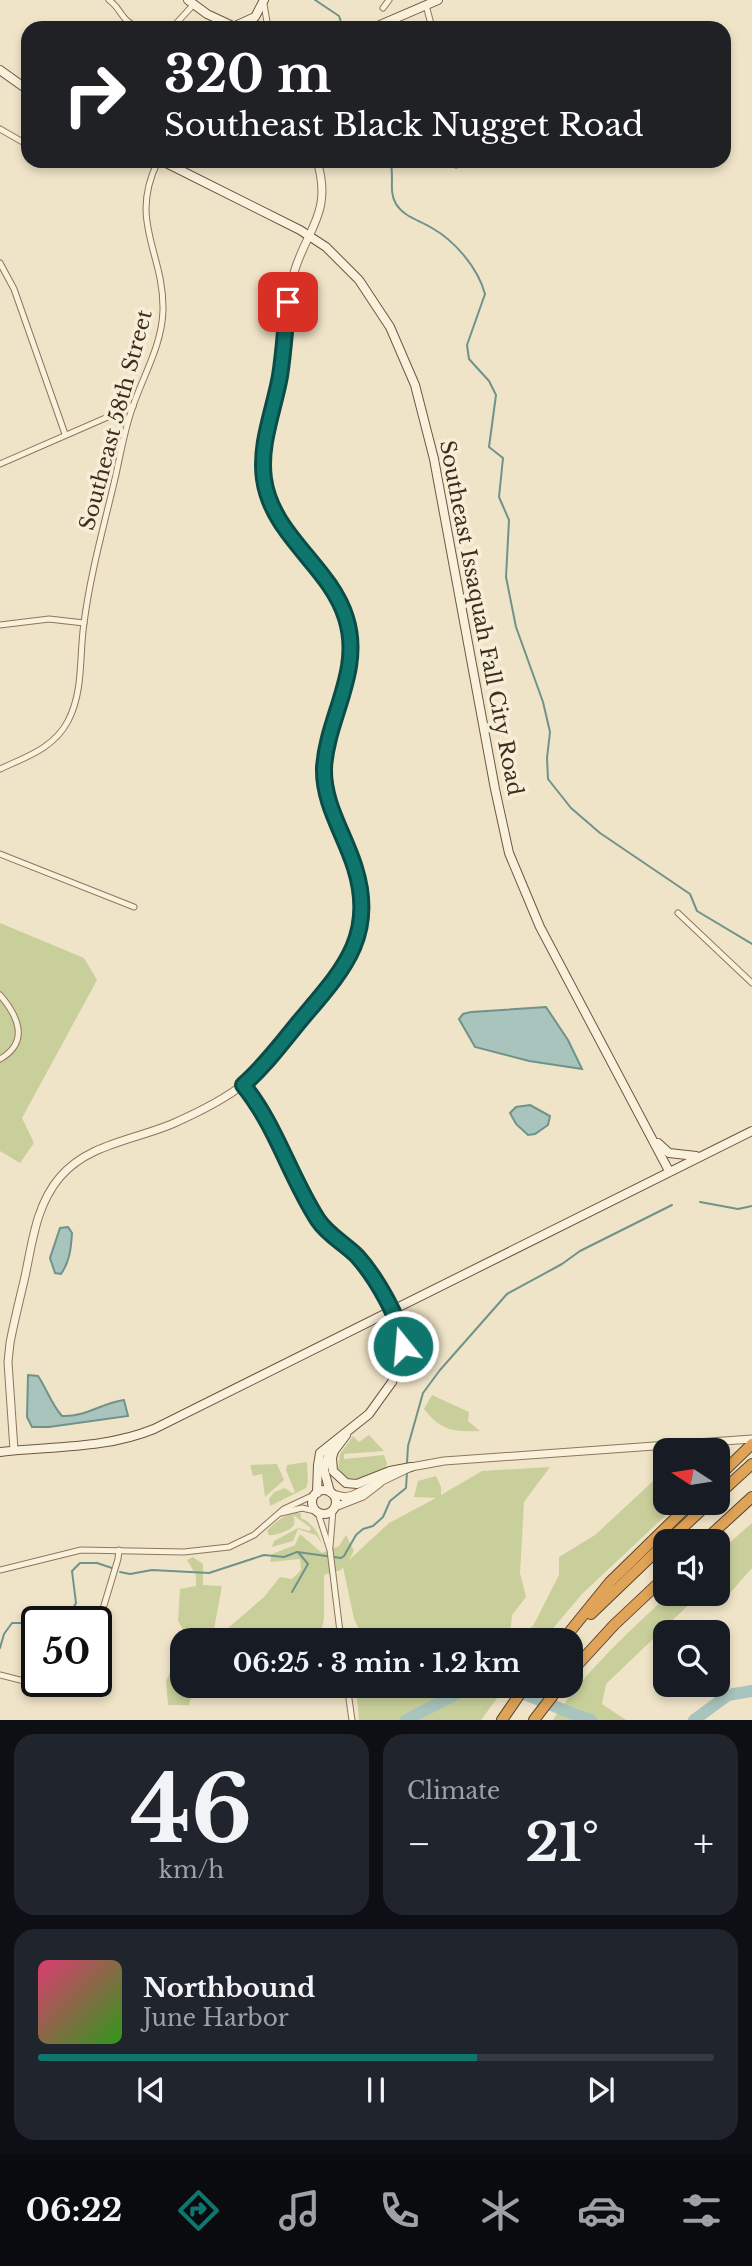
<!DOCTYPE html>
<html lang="en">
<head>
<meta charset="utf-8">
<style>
  :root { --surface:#171b24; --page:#20242c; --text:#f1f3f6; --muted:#9ea1a6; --line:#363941; --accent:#0f766e }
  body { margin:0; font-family:"Libre Baskerville",serif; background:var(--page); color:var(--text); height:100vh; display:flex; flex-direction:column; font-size:26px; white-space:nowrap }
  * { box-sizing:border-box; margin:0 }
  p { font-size:23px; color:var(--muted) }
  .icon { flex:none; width:38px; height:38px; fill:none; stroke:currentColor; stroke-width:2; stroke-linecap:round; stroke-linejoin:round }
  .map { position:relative; height:1720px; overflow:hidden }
  .side { display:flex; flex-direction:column; gap:14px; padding:14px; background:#0d0f14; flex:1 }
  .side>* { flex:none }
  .hud { position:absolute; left:21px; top:21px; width:710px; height:147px; border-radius:21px; box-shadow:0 4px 10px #0003; background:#202124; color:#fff; overflow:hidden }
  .needle { width:46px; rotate:282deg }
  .fabs { position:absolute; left:653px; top:1438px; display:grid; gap:14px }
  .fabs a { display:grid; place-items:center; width:77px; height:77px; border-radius:14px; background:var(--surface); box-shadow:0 4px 10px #0003; font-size:35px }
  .speed { position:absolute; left:21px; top:1606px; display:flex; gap:14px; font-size:35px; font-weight:700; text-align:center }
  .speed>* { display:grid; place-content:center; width:91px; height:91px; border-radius:50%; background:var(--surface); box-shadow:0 4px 10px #0003; line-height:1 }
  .speed .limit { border:4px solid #111; border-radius:10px; background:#fff; color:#111 }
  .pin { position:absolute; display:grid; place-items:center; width:60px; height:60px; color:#fff; margin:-30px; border-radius:14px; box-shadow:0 4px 10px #0006 }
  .me { position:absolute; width:77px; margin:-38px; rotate:343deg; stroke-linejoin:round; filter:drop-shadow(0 0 5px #0008) }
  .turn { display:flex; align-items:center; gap:24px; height:147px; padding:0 28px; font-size:32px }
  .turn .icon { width:91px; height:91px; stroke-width:2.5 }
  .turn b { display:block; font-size:49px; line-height:60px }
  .big { font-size:52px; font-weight:800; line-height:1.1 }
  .side .tile { flex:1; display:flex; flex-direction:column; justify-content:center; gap:10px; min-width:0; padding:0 24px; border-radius:21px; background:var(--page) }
  .side .dial { align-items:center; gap:0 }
  .dial b { font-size:91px; line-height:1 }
  .song { display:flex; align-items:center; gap:21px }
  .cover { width:84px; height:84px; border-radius:10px; background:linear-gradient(135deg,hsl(340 70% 55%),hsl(110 70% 35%)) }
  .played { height:7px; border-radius:4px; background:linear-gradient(90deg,var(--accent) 65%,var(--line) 65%) }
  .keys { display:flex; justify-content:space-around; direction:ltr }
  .heat { display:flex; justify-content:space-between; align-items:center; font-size:38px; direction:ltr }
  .side .tiles { flex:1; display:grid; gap:14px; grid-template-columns:1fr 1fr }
  .tile:last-child { grid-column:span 2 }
  .trip { position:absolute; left:170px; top:1628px; width:413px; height:70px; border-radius:21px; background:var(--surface); box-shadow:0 4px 10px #0003; font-weight:800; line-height:70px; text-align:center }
  .dock { display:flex; height:112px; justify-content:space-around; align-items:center; background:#090b0e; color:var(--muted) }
  .dock .icon { width:49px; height:49px }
  .dock .current { color:var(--accent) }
  .dock b { font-size:32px; color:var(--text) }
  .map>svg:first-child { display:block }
  .green { fill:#c9cf9b }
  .water { fill:#a9c4bc; stroke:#6f938a; stroke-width:2 }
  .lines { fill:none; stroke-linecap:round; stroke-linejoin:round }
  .stream { stroke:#6f938a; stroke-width:2 }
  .river { stroke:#a9c4bc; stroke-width:12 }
  .minor-casing { stroke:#8d765c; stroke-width:7 }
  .tertiary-casing { stroke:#8d765c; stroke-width:9 }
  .secondary-casing { stroke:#6f573f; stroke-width:10 }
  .motorway-casing { stroke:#5b4430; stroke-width:12 }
  .minor { stroke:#faf1dc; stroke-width:5 }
  .tertiary { stroke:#faf1dc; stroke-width:7 }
  .secondary { stroke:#faf1dc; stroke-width:8 }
  .motorway { stroke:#e0a458; stroke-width:10 }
  .route-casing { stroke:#0a4d48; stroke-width:18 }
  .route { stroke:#0f766e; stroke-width:12 }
  .labels { text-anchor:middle; stroke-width:7; stroke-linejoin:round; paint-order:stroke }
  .street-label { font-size:21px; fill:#3d2e20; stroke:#f7eed8 }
</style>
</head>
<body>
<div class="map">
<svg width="752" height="1720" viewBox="0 0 752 1720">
  <rect width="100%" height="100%" fill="#f0e4c8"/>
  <!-- green -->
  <g class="green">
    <polygon points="0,923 84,958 97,980 22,1118 34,1143 20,1163 0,1151"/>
    <path d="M 432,1395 L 469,1412 L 468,1421 L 480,1431 C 454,1432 441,1431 424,1409 Z"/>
    <polygon points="369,1435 384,1451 344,1454 344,1459 384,1455 387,1464 385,1469 363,1479 346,1478 338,1468 340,1454 353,1436 359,1442"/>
    <polygon points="307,1462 308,1482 306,1488 270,1506 269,1499 274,1492 285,1488 292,1493 295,1492 286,1470 287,1465"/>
    <polygon points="277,1464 284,1480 265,1497 262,1474 253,1476 250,1465"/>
    <polygon points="550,1467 524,1502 520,1573 526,1597 512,1615 510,1636 517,1637 533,1626 559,1575 559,1557 595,1535 665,1470 665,1503 679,1503 583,1593 543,1640 359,1640 362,1635 354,1619 343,1567 341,1570 324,1575 324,1619 319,1640 223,1640 228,1628 264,1597 280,1577 292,1579 301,1570 300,1559 270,1562 272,1554 295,1545 300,1534 322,1553 339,1546 346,1535 354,1551 349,1560 389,1523 436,1498 414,1497 418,1481 436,1476 441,1487 441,1495 482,1471"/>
    <path d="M 294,1513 L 301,1513 L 301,1518 C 312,1523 318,1532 322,1544 L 316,1535 L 298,1529 L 293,1541 L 272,1547 L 274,1541 L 298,1528 L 310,1531 L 311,1528 L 293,1515 C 294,1517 295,1523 294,1525 C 290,1531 275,1536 269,1535 L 267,1531 C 274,1522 283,1516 294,1513 Z"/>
    <polygon points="752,1523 752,1568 730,1593 718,1588 718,1553"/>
    <polygon points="193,1557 203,1564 203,1585 222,1586 212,1640 182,1640 182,1685 194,1685 189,1705 168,1705 166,1681 178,1656 172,1644 182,1635 183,1629 178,1621 180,1589 196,1586 196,1575 187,1560"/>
    <path d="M 669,1594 L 700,1594 L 606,1684 L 602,1704 L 626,1720 L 553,1720 C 583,1673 629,1632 669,1594 Z"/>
    <polygon points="356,1685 507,1685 481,1720 359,1720"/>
  </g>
  <!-- water -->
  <g class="water">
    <polygon points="546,1007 568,1040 582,1069 529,1061 475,1047 459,1019 463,1014 471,1012"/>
    <polygon points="530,1105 550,1116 548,1125 535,1134 528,1135 516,1124 510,1113 516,1107"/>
    <path d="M 68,1227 L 72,1233 C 71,1248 70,1261 61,1274 L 55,1273 L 50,1258 L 60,1228 Z"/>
    <path d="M 28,1375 L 38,1376 C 47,1389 51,1404 62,1416 C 86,1417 102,1403 124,1400 L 128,1416 L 49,1427 L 32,1427 L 27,1417 Z"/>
  </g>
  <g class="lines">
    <!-- stream -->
    <g class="stream">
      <polyline points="315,0 339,16 343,28"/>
      <path d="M 390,161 C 395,175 388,191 396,204 C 404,217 419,220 432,228 C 455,241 478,268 485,294 L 467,345 L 469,359 L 489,381 L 496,395 L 489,447 L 503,458 L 499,497 L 509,520 L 506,577 L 516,627 L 543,702 L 550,732 L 547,758 L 548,779 L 571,808 L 600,833 L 690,894 L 697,911 L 752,944"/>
      <polyline points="700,1202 738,1209 752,1206"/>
      <polyline points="407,1463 408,1446 423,1393 440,1370 507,1294 562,1264 580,1251 672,1205"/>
      <polyline points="120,1572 130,1574 152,1570 209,1573 264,1555 284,1557 297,1552 341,1558 344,1556 356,1535 363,1529 373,1526 383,1517 390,1501 406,1488 407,1472"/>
      <polyline points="292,1592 308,1564 298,1552"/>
      <polyline points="69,1622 69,1616 76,1603 72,1571 80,1563 97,1563 112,1568"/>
      <polyline points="0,1648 4,1634 12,1623 27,1623 37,1636"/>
    </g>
    <!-- river -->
    <g class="river">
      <path d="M 490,1685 C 520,1688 560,1711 591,1720"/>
      <polyline points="406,1720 462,1691 486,1685"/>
      <polyline points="694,1720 728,1695 752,1691"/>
    </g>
    <defs>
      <g id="minor">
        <path d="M 109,0 C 124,11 119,21 141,28"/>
        <polyline points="264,4 268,28"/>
        <polyline points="426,5 432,28"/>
        <polyline points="383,8 389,0"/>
        <polyline points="172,28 194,4"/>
        <polyline points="0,129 28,145"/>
        <polyline points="455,161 456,165"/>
        <polyline points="0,263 14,289 65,434"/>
        <polyline points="0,464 133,406"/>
        <polyline points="0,625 49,619 84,623"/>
        <path d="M 0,769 C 26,757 54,748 68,721 C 84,690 79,656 84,623 C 90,576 103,529 114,483 C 120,458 124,430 133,406 C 144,374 162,345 163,310 C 164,252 128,222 158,161"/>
        <polyline points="0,854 134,907"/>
        <polyline points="678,913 752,983"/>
        <path d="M 0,995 C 18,1016 30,1042 0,1059"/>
        <polyline points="281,1513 302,1508 315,1511"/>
        <polyline points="318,1513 330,1550 341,1640"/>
        <polyline points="330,1547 333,1510"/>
        <polyline points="0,1570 81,1550 184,1552 229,1547 254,1535 284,1509 314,1495"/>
        <polyline points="96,1648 102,1612 118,1559 119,1550"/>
        <polyline points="0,1675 71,1693 83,1691 90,1682"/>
        <polyline points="347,1685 352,1720"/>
      </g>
      <g id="tertiary">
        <polyline points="243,1085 259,1106 317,1218 358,1257 392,1311"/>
        <path d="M 14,1450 L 8,1362 L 10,1343 C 14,1322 19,1302 24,1281 C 32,1246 35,1206 60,1177 C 88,1144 134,1140 172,1124 C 197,1113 224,1100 245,1083 C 270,1063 289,1034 310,1010 C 322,994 339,979 349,961 C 354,951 358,939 359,928 C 365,891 353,860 339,827 C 332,809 325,792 324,773 C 324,719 364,671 346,616 C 327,559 264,532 263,466 C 262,436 274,407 279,377 C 285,345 284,312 292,280 C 303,232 334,216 317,161"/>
        <polyline points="332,1494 345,1497 353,1495 411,1467 444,1461 752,1439"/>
        <polyline points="335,1507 363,1496 380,1483"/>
      </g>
      <g id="secondary">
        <polyline points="188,0 207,14 237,28"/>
        <polyline points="233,27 255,17 264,0"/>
        <polyline points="373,28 438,0"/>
        <polyline points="0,70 28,90"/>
        <polyline points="162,161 300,230 326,247 359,280 390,327 415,385 434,459 495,789 509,853 540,927 669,1171"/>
        <polyline points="658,1143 669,1153 696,1156"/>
        <polyline points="346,1435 334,1451 332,1458 333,1471 346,1483 357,1484 390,1471 411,1467"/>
        <path d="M 0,1452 C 52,1446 105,1449 154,1429 L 752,1131"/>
        <circle cx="324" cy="1502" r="12"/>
        <polyline points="330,1492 324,1470 331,1445"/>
        <polyline points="317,1493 318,1465 320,1453 369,1414 392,1382 403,1346 400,1327 392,1311"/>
      </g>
      <g id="motorway">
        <polyline points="718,1477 752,1444"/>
        <polyline points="718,1495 752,1464"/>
        <polyline points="667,1542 709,1503"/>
        <polyline points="703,1542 752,1497"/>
        <polyline points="591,1614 665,1543"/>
        <polyline points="563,1640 610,1582 691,1503"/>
        <polyline points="570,1673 614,1625 665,1577"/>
        <polyline points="502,1720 526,1685"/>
        <polyline points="534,1720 561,1685"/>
      </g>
    </defs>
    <!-- minor casing -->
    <use href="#minor" class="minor-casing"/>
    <!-- tertiary casing -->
    <use href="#tertiary" class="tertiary-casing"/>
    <!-- secondary casing -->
    <use href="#secondary" class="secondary-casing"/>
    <!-- motorway casing -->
    <use href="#motorway" class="motorway-casing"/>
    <!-- minor -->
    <use href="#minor" class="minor"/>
    <!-- tertiary -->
    <use href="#tertiary" class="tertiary"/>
    <!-- secondary -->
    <use href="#secondary" class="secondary"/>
    <!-- motorway -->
    <use href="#motorway" class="motorway"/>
  </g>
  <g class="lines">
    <defs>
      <path id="route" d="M 288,302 C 285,326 284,351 280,376 C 274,410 259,444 264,479 C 272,536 330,566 346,618 C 363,671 327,717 324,768 C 323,804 345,835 355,868 C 377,938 340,973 299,1022 C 281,1044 264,1067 243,1085 C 276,1125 290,1177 318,1220 C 328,1235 345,1244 357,1256 C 375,1276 401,1319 403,1346"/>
    </defs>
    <!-- route casing -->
    <use href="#route" class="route-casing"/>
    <!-- route -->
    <use href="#route" class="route"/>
  </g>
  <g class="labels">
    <!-- street labels -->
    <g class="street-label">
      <text transform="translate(116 420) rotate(-75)" y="7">Southeast 58th Street</text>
      <text transform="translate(481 618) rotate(79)" y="7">Southeast Issaquah Fall City Road</text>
    </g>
  </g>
</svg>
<div class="fabs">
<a><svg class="needle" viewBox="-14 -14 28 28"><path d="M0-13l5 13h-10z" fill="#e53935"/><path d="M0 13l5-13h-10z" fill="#9ea1a6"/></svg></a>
<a><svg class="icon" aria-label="sound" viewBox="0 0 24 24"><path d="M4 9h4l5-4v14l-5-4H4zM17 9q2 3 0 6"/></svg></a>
<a><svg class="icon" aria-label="search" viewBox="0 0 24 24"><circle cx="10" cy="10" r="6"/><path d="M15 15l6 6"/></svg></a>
</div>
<div class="speed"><div class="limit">50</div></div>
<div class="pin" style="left:288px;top:302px;background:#d93025"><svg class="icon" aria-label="arrive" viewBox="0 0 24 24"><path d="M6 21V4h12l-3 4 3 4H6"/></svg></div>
<svg class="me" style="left:403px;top:1346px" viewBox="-20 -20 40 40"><circle r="17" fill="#0f766e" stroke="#fff" stroke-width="3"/><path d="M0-11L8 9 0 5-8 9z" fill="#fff"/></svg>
<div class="trip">06:25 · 3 min · 1.2 km</div>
<div class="hud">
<div class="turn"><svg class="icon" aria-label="right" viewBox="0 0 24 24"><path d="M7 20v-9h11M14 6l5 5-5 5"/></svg><div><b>320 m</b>Southeast Black Nugget Road</div></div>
</div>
</div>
<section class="side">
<div class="tiles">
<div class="tile dial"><b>46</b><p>km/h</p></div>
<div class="tile"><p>Climate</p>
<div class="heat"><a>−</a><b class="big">21°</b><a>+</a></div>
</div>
<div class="tile">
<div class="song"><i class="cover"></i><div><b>Northbound</b><p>June Harbor</p></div></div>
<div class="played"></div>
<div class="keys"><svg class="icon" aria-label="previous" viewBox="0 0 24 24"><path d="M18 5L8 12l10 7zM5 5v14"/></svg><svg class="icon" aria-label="pause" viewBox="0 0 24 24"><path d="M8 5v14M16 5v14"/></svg><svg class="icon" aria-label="next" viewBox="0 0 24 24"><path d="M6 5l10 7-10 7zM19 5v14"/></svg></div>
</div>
</div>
</section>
<nav class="dock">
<b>06:22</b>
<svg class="icon current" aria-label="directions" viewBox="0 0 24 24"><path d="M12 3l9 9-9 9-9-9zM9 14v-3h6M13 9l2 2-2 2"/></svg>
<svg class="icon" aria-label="music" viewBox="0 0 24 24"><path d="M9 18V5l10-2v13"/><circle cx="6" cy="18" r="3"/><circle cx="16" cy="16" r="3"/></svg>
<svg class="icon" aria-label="phone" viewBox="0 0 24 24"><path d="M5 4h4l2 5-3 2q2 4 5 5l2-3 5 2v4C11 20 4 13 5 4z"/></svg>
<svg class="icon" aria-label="climate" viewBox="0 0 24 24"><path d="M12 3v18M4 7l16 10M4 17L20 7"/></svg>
<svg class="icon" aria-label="car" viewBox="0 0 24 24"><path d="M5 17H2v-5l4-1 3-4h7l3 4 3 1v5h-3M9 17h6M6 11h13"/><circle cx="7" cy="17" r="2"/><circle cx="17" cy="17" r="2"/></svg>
<svg class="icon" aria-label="filters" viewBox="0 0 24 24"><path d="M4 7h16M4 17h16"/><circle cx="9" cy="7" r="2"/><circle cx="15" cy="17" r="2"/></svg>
</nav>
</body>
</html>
